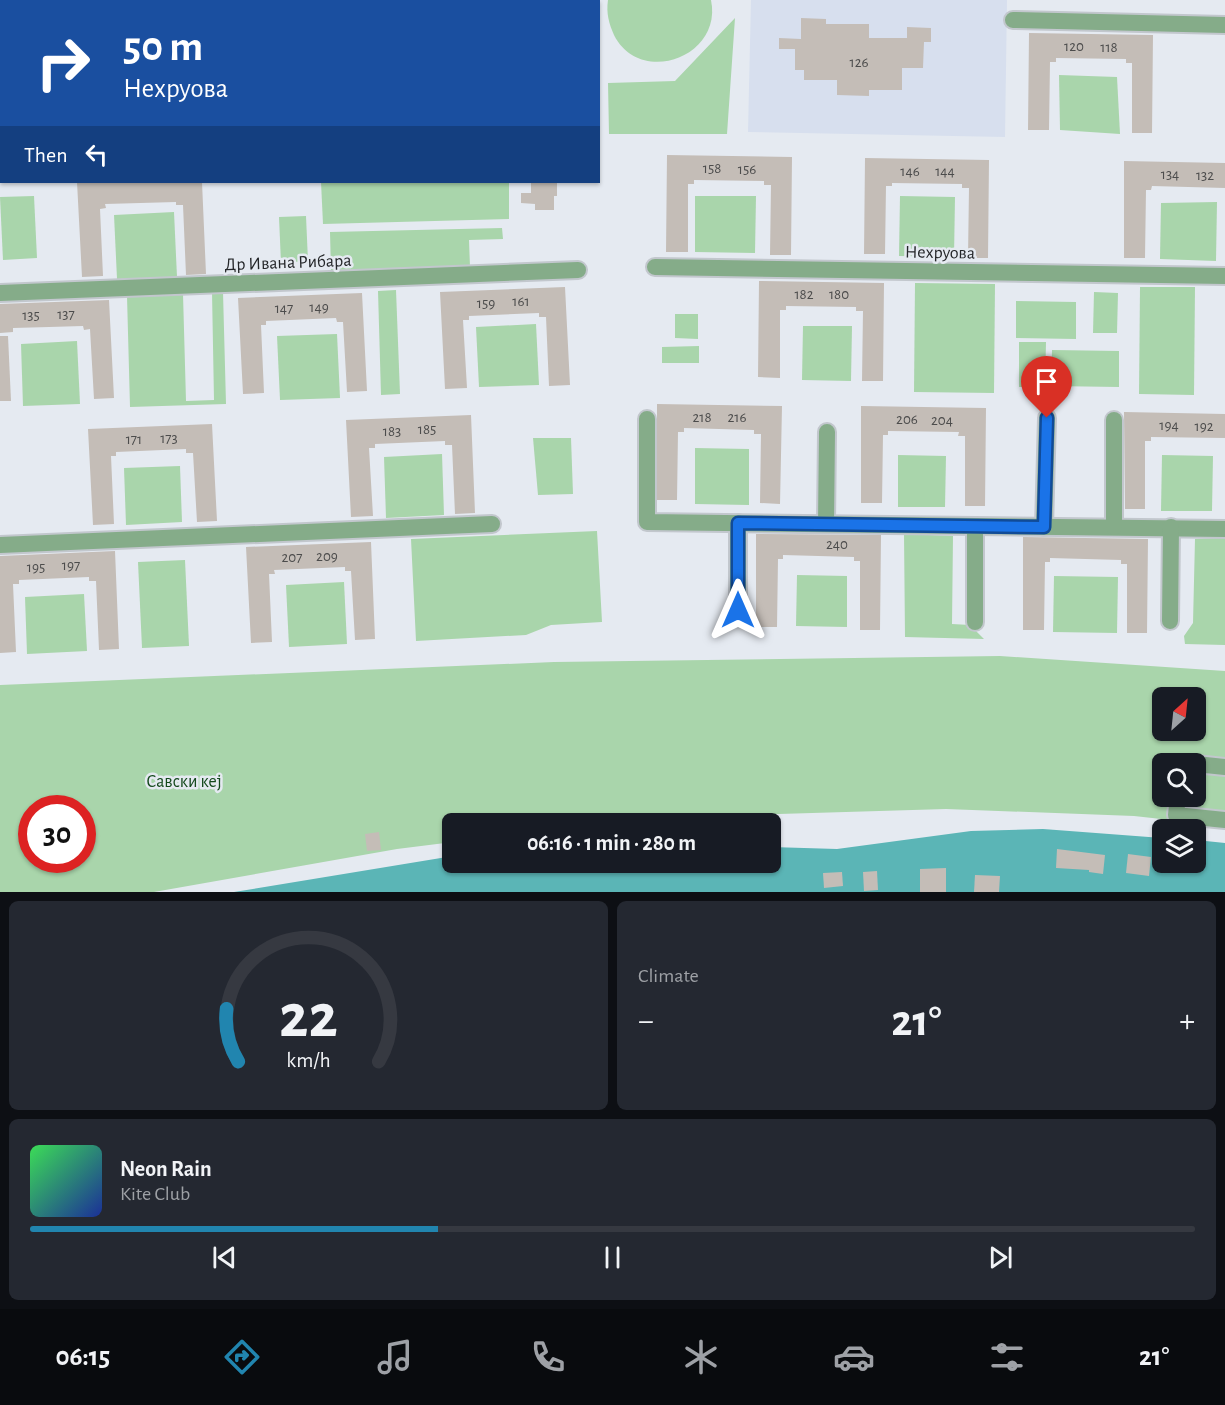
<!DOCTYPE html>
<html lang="en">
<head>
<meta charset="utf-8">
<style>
  :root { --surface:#171b24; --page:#242831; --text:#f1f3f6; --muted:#9ea1a6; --line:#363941; --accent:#2185af }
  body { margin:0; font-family:"Alegreya Sans",sans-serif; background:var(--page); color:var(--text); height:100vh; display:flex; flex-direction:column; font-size:22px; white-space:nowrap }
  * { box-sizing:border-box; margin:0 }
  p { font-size:20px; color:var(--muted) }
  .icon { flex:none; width:33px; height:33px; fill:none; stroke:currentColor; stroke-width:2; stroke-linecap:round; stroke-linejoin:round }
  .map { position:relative; height:892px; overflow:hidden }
  .details { display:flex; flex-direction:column; gap:9px; padding:9px; background:#0d0f14; flex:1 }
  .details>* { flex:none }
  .top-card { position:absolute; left:0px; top:0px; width:600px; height:183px; box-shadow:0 2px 4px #0004; background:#1a4fa0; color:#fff; overflow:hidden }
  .needle { width:39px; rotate:27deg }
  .tools { position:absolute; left:1152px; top:687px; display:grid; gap:12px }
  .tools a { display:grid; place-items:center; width:54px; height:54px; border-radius:9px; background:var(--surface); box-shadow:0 2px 4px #0004; font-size:30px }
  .speed { position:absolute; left:18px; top:795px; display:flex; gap:12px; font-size:30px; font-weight:700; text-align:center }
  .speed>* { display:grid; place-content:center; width:78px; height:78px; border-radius:50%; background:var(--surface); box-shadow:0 2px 4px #0004; line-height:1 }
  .speed .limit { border:9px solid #d22; background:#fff; color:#111 }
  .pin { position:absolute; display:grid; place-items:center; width:51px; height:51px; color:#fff; margin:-62px -26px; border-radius:50% 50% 50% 0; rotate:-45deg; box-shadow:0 0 6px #0007 }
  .pin .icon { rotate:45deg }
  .me { position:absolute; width:66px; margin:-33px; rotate:0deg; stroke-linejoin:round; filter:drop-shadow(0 0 4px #0008) }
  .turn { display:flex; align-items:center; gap:21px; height:126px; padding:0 24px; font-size:27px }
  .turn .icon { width:78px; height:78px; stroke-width:2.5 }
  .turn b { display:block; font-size:42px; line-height:51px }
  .then { display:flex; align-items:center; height:57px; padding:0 24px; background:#0003; gap:12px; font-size:22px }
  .big { font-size:45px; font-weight:700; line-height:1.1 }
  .details .card { flex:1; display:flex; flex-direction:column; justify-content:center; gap:9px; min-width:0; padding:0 21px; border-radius:9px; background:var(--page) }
  .details .dial { align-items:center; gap:0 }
  .dial svg { height:156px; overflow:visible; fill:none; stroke:var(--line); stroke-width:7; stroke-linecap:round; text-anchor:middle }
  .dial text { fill:var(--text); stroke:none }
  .song { display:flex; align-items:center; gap:18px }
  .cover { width:72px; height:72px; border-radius:9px; background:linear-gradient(135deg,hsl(130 70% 55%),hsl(230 70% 35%)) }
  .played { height:6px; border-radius:3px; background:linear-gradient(90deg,var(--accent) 35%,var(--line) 35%) }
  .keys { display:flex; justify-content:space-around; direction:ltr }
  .heat { display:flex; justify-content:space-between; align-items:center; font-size:33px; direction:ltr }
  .details .tiles { flex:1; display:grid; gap:9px; grid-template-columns:1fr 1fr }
  .card:last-child { grid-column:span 2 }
  .trip { position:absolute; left:442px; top:813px; width:339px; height:60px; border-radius:9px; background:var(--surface); box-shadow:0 2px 4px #0004; font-weight:700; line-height:60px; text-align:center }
  .menu { display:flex; height:96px; justify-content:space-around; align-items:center; background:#090b0e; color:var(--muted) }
  .menu .icon { width:42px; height:42px }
  .menu .current { color:var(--accent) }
  .menu b { font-size:27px; color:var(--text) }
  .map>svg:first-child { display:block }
  .built { fill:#d7dfee }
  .green { fill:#a9d5ab; fill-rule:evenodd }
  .water { fill:#5bb5b6 }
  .building { fill:#c4bdb7 }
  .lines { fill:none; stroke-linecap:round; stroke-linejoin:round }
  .minor-casing { stroke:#c2c7cd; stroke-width:20 }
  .minor { stroke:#85ac89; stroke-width:16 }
  .route-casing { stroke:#114b97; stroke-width:15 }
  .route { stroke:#1a73e8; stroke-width:10 }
  .labels { text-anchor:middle; stroke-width:5; stroke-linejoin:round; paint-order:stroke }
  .number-label { font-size:15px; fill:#4c4c4c }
  .street-label { font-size:18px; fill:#242629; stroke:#e5eaf1 }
  .park-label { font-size:18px; fill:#14491c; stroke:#e5eaf1 }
</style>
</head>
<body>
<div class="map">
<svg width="1225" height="892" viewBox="0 0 1225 892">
  <rect width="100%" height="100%" fill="#e5eaf1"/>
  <!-- built -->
  <polygon class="built" points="751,0 1007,0 1005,137 748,132"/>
  <!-- green -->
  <g class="green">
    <polygon points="0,0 235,0 235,1 2,2 0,27"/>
    <path d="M 608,0 L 711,0 C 723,57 640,87 614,35 C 609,24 606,13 608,0 Z"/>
    <polygon points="735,18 727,134 609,134 608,83 675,81"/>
    <polygon points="1059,75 1117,77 1120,134 1060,130"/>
    <polygon points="321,182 509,182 509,219 323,224"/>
    <polygon points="34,196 37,258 3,260 0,197"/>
    <polygon points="695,196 756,196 755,253 695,252"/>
    <polygon points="900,196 955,197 954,257 899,256"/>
    <polygon points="1217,202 1216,261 1160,259 1161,203"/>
    <polygon points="174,212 177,277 117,279 114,215"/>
    <polygon points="306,216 308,261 281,263 279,217"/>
    <polygon points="502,228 503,239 469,240 470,267 331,270 330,232"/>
    <polygon points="915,283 995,284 994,393 914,392"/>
    <polygon points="1140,287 1195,287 1194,395 1139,394"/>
    <polygon points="396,290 400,394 381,395 378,291"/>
    <polygon points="212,292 223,292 226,404 130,407 127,296 183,294 186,401 214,400"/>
    <polygon points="1094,292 1118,293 1117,333 1093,333"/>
    <polygon points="1016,301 1076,302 1076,339 1016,338"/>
    <polygon points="675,314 698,314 698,339 675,338"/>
    <polygon points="536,324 539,385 479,387 476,327"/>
    <polygon points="803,326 852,326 851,381 802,380"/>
    <polygon points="337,334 340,398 280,400 277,336"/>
    <polygon points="77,341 80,404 23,406 21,344"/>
    <polygon points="1019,342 1046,342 1045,387 1019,387"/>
    <polygon points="699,346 699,363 662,363 662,347"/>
    <polygon points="1052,350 1119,351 1119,387 1051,386"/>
    <polygon points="533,438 571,438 573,494 538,495"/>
    <polygon points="695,448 749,449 749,505 695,504"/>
    <polygon points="442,454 444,515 386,518 384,457"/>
    <polygon points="898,455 946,456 945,507 898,507"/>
    <polygon points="1162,455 1213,456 1212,511 1161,511"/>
    <polygon points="180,466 182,522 126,525 124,468"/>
    <polygon points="597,531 602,622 551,625 526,635 416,641 411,539"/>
    <polygon points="904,534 953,536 952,624 970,625 984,639 905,637"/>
    <polygon points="1225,538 1225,645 1185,644 1184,636 1193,623 1195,539"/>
    <polygon points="185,560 189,646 142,648 138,562"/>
    <polygon points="797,575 847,576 847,627 796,626"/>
    <polygon points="1054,576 1118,577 1117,633 1053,632"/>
    <polygon points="344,582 347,644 289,647 286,585"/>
    <polygon points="84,594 87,651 27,654 25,597"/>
    <path d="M 1000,656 L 1225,671 L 1225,826 L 1134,816 L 946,809 L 643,818 L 599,824 L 453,824 L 453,842 L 397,849 L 154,892 L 0,892 L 0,685 L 554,662 ZM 1162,698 L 1196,698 L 1196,730 L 1162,730 ZM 1162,764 L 1196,764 L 1196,796 L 1162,796 ZM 32,808 L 82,808 L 82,860 L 32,860 Z"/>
  </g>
  <!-- water -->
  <polygon class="water" points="1043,829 1162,838 1162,862 1196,862 1196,840 1225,843 1225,892 234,892 453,856 453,862 771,862 771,847 837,849 971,831"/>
  <!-- building -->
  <g class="building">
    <polygon points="801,18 826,19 826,24 869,24 869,38 907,38 907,27 931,28 931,42 924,42 923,68 902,68 902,90 869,90 869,96 837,95 837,80 804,80 804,70 795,70 795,49 779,49 779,38 801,39"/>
    <polygon points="1029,33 1153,35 1152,133 1132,133 1132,63 1126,63 1126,59 1056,58 1056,62 1050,62 1049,130 1028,130"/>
    <polygon points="667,155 792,157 791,255 770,255 771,185 764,185 764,181 694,180 694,184 688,184 688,252 666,252"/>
    <polygon points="865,158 989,160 988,258 968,258 969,188 962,188 962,184 892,183 892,186 886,186 885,254 864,254"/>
    <polygon points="1124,161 1225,163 1225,188 1152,186 1151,190 1146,190 1145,258 1124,258"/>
    <polygon points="77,182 202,182 206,274 186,275 183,205 176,205 176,202 105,204 106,208 100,209 103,276 82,277"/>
    <polygon points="531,182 557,182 557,196 554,196 554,210 535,210 535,204 521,203 521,193 531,193"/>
    <polygon points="759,281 884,283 883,381 862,381 863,311 856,311 856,307 786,306 786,310 780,310 780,378 758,377"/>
    <polygon points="565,287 570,385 549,386 546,317 539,317 539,313 469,316 469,320 463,320 467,388 445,389 440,292"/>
    <polygon points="362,293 367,391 347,392 343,322 337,322 336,318 266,321 266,325 261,325 264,393 243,394 238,298"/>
    <polygon points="109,300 114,398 94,399 90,329 84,330 83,326 49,327 13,328 13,332 0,333 0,304"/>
    <polygon points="0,336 8,336 11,401 0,401"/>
    <polygon points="657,404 782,406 780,504 760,503 761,434 754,434 754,430 684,428 684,432 678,432 677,500 657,500"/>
    <polygon points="861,406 986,408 985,506 965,506 965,436 958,436 959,432 888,431 888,435 883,435 882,503 861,503"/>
    <polygon points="1124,412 1225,414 1225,438 1151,437 1151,441 1145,441 1145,509 1125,509"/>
    <polygon points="471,415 475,513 455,514 452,445 445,445 445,441 375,444 375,448 369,448 373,516 351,517 346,420"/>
    <polygon points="212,424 217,521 197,522 193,453 186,453 186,449 116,452 116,456 111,456 114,524 93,525 88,429"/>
    <polygon points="756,534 881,535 880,630 860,630 860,561 854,561 854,557 783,555 783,559 778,559 777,627 756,627"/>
    <polygon points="1023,537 1148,539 1147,633 1127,633 1127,564 1121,564 1121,560 1050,558 1050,562 1045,562 1044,630 1023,630"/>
    <polygon points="371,542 375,639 355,640 351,571 345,571 345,567 274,570 275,574 269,574 272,642 251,643 246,547"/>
    <polygon points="115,551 119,649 99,650 96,581 89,581 89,577 19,580 19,584 13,584 16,652 0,653 0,556"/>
    <polygon points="379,832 381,850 367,851 365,834"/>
    <polygon points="1057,849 1105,855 1103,874 1089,872 1089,870 1056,868"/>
    <polygon points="1128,854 1151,857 1149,876 1126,873"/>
    <polygon points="946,868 946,892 920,892 920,869"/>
    <polygon points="877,871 878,890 864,891 863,872"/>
    <polygon points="842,872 843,886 824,888 823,873"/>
    <polygon points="975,875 1000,876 999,892 974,892"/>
  </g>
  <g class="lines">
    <defs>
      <g id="minor">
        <polyline points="1013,20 1225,25"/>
        <polyline points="0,43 2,43"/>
        <polyline points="655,267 1225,276"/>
        <polyline points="0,293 578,270"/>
        <polyline points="647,419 647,522 1225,529"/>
        <polyline points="826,524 827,432"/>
        <polyline points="1044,527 1047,418"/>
        <polyline points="1114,527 1114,420"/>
        <polyline points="0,545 492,524"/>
        <polyline points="738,610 738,523"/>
        <polyline points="1170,621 1171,527"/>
        <polyline points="975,622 975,526"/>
        <polyline points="1196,764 1225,767"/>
        <polyline points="1178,796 1176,815 1225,820"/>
      </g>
    </defs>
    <!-- minor casing -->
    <use href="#minor" class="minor-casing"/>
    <!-- minor -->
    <use href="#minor" class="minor"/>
  </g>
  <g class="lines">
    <defs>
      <polyline id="route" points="738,610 738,523 1044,527 1047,418"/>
    </defs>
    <!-- route casing -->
    <use href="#route" class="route-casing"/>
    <!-- route -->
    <use href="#route" class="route"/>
  </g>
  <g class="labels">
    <!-- number labels -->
    <g class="number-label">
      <text x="1074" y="51">120</text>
      <text x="1109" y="52">118</text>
      <text x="859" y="67">126</text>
      <text x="712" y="173">158</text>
      <text x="747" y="174">156</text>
      <text x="910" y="176">146</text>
      <text x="945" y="176">144</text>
      <text x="1170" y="179">134</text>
      <text x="1205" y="180">132</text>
      <text x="804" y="299">182</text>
      <text x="839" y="299">180</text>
      <text x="521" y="306">161</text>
      <text x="486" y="308">159</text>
      <text x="319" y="312">149</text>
      <text x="284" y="313">147</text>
      <text x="66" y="319">137</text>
      <text x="31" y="320">135</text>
      <text x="702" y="422">218</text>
      <text x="737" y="422">216</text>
      <text x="907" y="424">206</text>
      <text x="942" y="425">204</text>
      <text x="1169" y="430">194</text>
      <text x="1204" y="431">192</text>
      <text x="427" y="434">185</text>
      <text x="392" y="436">183</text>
      <text x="169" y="443">173</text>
      <text x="134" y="444">171</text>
      <text x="837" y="549">240</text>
      <text x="327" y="561">209</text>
      <text x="292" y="562">207</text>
      <text x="71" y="570">197</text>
      <text x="36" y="572">195</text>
    </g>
    <!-- street labels -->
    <g class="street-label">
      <text transform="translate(940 252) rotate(1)" y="6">Нехруова</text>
      <text transform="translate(288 262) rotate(-2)" y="6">Др Ивана Рибара</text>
    </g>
    <!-- park labels -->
    <g class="park-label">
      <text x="184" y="787">Савски кеј</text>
    </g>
  </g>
</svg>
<div class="tools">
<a><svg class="needle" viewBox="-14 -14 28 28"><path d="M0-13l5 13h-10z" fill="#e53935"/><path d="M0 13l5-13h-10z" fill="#9ea1a6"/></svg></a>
<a><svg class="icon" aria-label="search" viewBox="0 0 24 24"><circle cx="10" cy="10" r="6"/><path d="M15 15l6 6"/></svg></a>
<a><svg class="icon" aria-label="layers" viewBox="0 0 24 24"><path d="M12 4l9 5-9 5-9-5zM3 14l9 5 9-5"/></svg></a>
</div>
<div class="speed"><div class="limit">30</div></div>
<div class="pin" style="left:1047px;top:418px;background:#d93025"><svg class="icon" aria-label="arrive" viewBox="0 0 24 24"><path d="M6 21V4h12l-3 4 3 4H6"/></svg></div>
<svg class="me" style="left:738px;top:610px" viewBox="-20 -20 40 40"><path d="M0-17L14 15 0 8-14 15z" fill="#1a73e8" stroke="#fff" stroke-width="4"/></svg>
<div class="trip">06:16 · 1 min · 280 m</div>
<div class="top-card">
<div class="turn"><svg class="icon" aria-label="right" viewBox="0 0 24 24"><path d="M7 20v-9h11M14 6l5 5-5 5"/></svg><div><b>50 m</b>Нехруова</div></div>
<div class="then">Then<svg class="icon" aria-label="left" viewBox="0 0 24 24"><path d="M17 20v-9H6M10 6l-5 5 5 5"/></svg></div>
</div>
</div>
<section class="details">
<div class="tiles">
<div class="card dial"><svg viewBox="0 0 100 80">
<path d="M14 69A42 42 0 1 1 86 69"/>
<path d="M14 69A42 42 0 0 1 8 42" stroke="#2185af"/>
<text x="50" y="56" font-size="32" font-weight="700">22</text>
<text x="50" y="72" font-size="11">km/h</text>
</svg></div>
<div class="card"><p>Climate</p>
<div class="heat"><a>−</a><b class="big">21°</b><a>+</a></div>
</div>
<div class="card">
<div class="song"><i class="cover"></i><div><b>Neon Rain</b><p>Kite Club</p></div></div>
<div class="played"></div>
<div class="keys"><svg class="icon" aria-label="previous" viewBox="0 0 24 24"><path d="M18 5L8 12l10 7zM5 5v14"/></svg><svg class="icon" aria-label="pause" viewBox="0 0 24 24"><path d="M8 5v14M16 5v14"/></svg><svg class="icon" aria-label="next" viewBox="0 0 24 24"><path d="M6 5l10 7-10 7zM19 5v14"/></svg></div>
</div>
</div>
</section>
<nav class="menu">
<b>06:15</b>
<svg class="icon current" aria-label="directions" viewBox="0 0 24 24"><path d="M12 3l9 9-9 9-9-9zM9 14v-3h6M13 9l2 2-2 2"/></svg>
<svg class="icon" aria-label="music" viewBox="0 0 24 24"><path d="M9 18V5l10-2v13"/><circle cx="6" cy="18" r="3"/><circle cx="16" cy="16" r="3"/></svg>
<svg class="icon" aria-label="phone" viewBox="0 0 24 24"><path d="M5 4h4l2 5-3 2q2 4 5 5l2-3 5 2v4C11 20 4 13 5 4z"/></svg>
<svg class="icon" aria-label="climate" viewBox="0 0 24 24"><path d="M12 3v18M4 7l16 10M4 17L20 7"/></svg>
<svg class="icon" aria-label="car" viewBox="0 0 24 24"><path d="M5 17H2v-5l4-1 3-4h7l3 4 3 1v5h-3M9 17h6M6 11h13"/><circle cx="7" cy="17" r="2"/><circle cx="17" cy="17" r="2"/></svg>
<svg class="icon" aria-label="filters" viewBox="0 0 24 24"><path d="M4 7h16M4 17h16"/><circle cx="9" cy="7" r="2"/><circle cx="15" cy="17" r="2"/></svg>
<b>21°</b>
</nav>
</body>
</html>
